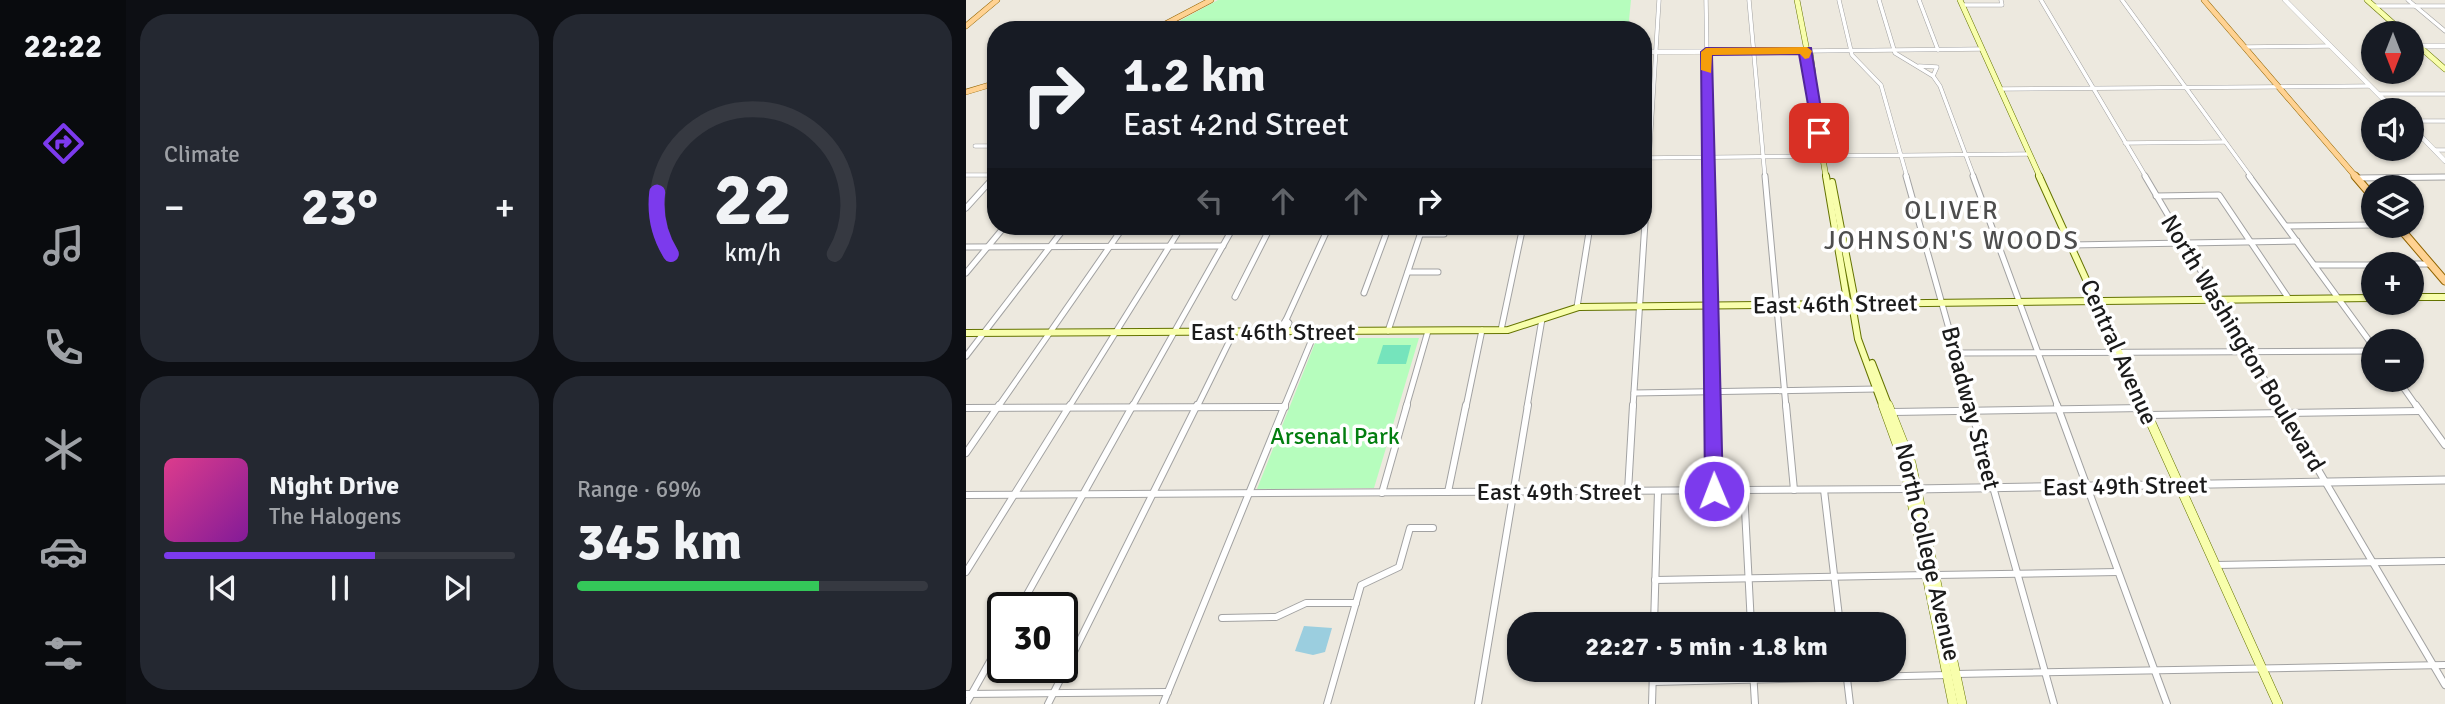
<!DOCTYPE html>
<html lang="en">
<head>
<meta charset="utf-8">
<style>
  :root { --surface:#171b24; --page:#242831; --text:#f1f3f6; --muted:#9ea1a6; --line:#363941; --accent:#7c3aed }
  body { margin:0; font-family:Signika,sans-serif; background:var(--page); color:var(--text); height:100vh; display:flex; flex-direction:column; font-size:26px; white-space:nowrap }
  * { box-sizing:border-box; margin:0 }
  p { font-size:23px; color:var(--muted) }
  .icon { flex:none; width:38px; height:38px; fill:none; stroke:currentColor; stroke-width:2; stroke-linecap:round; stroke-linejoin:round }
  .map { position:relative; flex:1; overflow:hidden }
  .sheet { display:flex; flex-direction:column; gap:14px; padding:14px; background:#0d0f14; width:840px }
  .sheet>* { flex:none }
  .banner { position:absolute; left:21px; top:21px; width:665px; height:214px; border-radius:28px; box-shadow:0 2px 5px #0004; background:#171b24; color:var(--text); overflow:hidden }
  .needle { width:46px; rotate:180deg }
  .fabs { position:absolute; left:1395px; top:21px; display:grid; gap:14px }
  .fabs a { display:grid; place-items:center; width:63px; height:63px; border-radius:50%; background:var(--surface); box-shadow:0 2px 5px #0004; font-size:35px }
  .speed { position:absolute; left:21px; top:592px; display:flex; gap:14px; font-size:35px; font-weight:700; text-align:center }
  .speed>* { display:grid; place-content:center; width:91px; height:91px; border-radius:50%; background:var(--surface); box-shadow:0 2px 5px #0004; line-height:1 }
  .speed .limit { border:4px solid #111; border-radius:10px; background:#fff; color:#111 }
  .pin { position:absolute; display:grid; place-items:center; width:60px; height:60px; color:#fff; margin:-30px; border-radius:14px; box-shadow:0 4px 10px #0006 }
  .me { position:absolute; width:77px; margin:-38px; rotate:359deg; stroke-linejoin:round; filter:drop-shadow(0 0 5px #0008) }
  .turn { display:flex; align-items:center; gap:24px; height:147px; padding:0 21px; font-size:32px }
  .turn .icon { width:91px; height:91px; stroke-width:2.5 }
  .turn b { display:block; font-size:49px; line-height:60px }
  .lanes { display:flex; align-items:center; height:66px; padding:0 21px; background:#0003; justify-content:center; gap:35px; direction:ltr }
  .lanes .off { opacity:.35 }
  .big { font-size:52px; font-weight:800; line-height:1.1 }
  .sheet .widget { flex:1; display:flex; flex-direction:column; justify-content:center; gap:10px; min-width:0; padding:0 24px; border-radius:28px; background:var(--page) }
  .sheet .dial { align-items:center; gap:0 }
  .dial svg { height:182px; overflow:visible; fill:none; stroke:var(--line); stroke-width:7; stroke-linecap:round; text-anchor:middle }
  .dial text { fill:var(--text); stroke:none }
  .song { display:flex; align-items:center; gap:21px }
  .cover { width:84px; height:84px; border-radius:10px; background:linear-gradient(135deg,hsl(330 70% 55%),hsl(290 70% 35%)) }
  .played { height:7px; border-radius:4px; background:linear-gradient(90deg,var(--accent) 60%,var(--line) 60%) }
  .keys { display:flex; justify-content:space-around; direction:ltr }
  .heat { display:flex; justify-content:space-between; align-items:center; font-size:38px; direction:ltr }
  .charge { height:10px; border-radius:5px; background:linear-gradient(90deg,#34c759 69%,var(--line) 0) }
  .sheet .tiles { flex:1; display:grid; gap:14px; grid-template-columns:repeat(2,1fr) }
  .trip { position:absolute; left:541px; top:612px; width:399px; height:70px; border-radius:28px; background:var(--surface); box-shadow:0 2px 5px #0004; font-weight:800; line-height:70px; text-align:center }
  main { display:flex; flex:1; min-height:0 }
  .tab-bar { display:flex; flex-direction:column; width:126px; justify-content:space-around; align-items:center; background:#090b0e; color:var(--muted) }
  .tab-bar .icon { width:49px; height:49px }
  .tab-bar .on { color:var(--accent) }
  .tab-bar b { font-size:32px; color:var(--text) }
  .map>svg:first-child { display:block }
  .park { fill:#b6fdbd }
  .pitch { fill:#75e4bc }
  .water { fill:#9bcedf }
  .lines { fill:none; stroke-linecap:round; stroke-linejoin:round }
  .minor-far2-casing { stroke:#a2a2a2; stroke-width:4.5 }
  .minor-far1-casing { stroke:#a2a2a2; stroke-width:7 }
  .minor-casing { stroke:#a2a2a2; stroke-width:8 }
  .tertiary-far1-casing { stroke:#a2a2a2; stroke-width:5 }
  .tertiary-casing { stroke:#a2a2a2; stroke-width:9 }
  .secondary-far2-casing { stroke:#647300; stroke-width:6 }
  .secondary-far1-casing { stroke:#647300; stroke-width:8 }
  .secondary-casing { stroke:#647300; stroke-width:10 }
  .primary-far1-casing { stroke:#916400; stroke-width:6 }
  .primary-casing { stroke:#916400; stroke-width:9 }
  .minor-far2 { stroke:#fff; stroke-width:3.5 }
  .minor-far1 { stroke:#fff; stroke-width:5 }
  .minor { stroke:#fff; stroke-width:6 }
  .tertiary-far1 { stroke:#fff; stroke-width:4.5 }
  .tertiary { stroke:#fff; stroke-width:7 }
  .secondary-far2 { stroke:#f8feac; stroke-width:5 }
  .secondary-far1 { stroke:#f8feac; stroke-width:6 }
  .secondary { stroke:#f8feac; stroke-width:9 }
  .primary-far1 { stroke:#ffd292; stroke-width:5 }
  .primary { stroke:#ffd292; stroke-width:7 }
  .route { fill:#7c3aed; stroke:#51269a; stroke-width:2 }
  .slow { fill:#f59e0b }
  .labels { text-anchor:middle; stroke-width:7; stroke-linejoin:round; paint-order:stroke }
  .street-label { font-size:24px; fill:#1b1b1b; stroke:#fff }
  .park-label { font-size:24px; fill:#037e10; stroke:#fff }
  .neighbourhood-label { font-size:26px; letter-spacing:2px; fill:#4e4e4e; stroke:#fff }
</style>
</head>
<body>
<main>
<nav class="tab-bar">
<b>22:22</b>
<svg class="icon on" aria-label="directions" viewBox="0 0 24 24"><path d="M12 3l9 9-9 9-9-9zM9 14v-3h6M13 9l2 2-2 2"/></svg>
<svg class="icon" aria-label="music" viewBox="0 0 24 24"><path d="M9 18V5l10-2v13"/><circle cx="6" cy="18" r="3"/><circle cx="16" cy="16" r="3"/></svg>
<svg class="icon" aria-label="phone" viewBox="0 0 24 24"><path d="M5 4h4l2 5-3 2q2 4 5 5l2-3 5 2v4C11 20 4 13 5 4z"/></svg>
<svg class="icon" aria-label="climate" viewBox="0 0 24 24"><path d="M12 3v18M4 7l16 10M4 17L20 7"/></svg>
<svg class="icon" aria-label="car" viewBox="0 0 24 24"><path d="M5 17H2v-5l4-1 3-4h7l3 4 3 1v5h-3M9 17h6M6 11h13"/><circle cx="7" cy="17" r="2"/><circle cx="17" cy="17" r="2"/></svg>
<svg class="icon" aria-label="filters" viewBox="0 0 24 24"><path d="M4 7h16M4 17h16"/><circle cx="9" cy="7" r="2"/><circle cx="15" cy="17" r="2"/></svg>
</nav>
<section class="sheet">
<div class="tiles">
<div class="widget"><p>Climate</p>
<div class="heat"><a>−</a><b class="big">23°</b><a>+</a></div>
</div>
<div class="widget dial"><svg viewBox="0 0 100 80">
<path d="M14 69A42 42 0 1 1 86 69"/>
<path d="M14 69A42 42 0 0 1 8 42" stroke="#7c3aed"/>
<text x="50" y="56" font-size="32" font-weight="700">22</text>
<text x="50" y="72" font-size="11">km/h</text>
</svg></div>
<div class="widget">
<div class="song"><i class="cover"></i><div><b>Night Drive</b><p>The Halogens</p></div></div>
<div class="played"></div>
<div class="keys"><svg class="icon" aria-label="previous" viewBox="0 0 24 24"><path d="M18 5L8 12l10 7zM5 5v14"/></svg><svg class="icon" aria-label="pause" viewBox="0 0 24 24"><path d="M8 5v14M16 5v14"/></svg><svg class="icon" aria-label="next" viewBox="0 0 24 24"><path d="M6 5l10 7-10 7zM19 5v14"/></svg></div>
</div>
<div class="widget"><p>Range · 69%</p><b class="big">345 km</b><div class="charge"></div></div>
</div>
</section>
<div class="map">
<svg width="1479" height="704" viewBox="0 0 1479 704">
  <rect width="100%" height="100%" fill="#ede9df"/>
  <!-- park -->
  <g class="park">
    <polygon points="252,0 665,0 662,30 197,30"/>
    <polygon points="351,338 453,338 408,488 291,489"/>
  </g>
  <!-- pitch -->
  <polygon class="pitch" points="417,345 445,345 440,364 411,364"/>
  <!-- water -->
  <polygon class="water" points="338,626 366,628 359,652 347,655 329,651"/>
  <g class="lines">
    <defs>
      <g id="minor-far2">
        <polyline points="740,0 743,177"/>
        <polyline points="783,0 799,177"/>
        <polyline points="873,0 886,55 915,85 941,177"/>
        <polyline points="913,0 929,53 967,76 974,86 1008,177"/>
        <polyline points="953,0 972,50"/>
        <polyline points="1075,0 1180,177"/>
        <polyline points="1156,0 1285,177"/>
        <polyline points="1442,0 1479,31"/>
        <polyline points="997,5 1036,5 1035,0"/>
        <polyline points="1408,6 1479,6"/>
        <polyline points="1278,47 1364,46"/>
        <polyline points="841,51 1016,49"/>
        <polyline points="953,66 971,67 967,76"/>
        <polyline points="1034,89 1404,86"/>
        <polyline points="1412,94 1479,94"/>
        <polyline points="1446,121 1479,121"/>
        <polyline points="1159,143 1259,142"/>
        <polyline points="9,146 30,146"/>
        <polyline points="1468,150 1479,150"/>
        <polyline points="861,156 1063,154"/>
        <polyline points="677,158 857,156"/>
        <polyline points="0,175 30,175"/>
        <polyline points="28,177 30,175"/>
        <polyline points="682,177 693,0"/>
        <polyline points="1437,177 1479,177"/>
      </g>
      <g id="minor-far1">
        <polyline points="743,176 747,407"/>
        <polyline points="799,176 820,407"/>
        <polyline points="940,176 1005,407"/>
        <polyline points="1007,176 1092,407"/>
        <polyline points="1179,176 1315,407"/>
        <polyline points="1283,176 1407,346"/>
        <polyline points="1390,178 1479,177"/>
        <polyline points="1190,196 1253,195 1323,299"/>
        <polyline points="0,208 29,176"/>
        <polyline points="1320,226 1407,225"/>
        <polyline points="454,234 478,234"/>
        <polyline points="1105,245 1331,241"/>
        <polyline points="0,247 257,246"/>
        <polyline points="1446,264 1465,264"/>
        <polyline points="1348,265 1407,265"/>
        <polyline points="442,272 472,272"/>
        <polyline points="0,273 39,226"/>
        <polyline points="398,293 423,226"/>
        <polyline points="269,297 305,226"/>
        <polyline points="611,307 624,226"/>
        <polyline points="320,320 363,226"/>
        <polyline points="535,330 557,226"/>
        <polyline points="422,331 457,226"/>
        <polyline points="312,332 320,320 323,323 318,332"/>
        <polyline points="990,353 1407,351"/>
        <polyline points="0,356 100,226"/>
        <polyline points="1432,380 1451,407"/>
        <polyline points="668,393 911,389"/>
        <polyline points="32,407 158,226"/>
        <polyline points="103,407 216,226"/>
        <polyline points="166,407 268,226"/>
        <polyline points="231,407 268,332"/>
        <polyline points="318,407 349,332"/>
        <polyline points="440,407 462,331"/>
        <polyline points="500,407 516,330"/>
        <polyline points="561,407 576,319"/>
        <polyline points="667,407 682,176"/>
      </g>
      <g id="minor">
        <polyline points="747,405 748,491"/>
        <polyline points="820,405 828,490"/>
        <polyline points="1004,405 1088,704"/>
        <polyline points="1091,405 1201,704"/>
        <polyline points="1314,405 1479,685"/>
        <polyline points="1450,405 1479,445"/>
        <polyline points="0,408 319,407"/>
        <polyline points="927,412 1178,408"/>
        <polyline points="1182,415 1454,411"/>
        <polyline points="0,453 33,405"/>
        <polyline points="778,490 785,625"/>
        <polyline points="858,490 874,625"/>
        <polyline points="662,491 667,405"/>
        <polyline points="482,492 500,405"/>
        <polyline points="416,493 441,405"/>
        <polyline points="0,495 944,489"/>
        <polyline points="1250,565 1479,561"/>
        <polyline points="0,572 104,405"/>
        <polyline points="969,575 1152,572"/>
        <polyline points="689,580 962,575"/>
        <polyline points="54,607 167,405"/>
        <polyline points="256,618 310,617 340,603 390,603"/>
        <polyline points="688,625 692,491"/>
        <polyline points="787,670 789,704"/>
        <polyline points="880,670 884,704"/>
        <polyline points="990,674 1479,665"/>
        <polyline points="687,682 982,675"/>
        <polyline points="0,694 202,692"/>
        <polyline points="0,704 37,638"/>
        <polyline points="82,704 231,405"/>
        <polyline points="197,704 319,405"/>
        <polyline points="361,704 395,585 433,567 444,528 467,528"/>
        <polyline points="512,704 562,405"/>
        <polyline points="686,704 687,670"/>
      </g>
      <g id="tertiary-far1">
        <polyline points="1319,0 1428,110"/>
        <polyline points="1452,46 1479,46"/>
        <polyline points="677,52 841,51"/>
        <polyline points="1446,127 1479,161"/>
      </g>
      <polyline id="tertiary" points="949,489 1479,480"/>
      <g id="secondary-far2">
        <polyline points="831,0 841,51"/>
        <polyline points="994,0 1074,177"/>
        <polyline points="1401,0 1438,33"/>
        <polyline points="1446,40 1479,69"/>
        <polyline points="841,51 839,52 860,177"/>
        <polyline points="841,51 844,52 847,74"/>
      </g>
      <g id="secondary-far1">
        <polyline points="860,176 881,300 886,304 892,339 917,407"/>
        <polyline points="1073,176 1178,407"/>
        <polyline points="866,182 889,301 886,304"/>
        <polyline points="1446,297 1479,297"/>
        <polyline points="0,333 542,330 613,307 1407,298"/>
        <polyline points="906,363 923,407"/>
      </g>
      <g id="secondary">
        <polyline points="917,405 938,463 987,704"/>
        <polyline points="922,405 945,463 996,704"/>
        <polyline points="1177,405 1312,704"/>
      </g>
      <g id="primary-far1">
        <polyline points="1238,0 1390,177"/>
        <polyline points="0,26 31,0"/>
        <polyline points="188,30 245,0"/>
        <polyline points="0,92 30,83"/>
      </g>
      <g id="primary">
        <polyline points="1389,176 1407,197"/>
        <polyline points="1432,226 1479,281"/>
      </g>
    </defs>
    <!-- minor-far2 casing -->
    <use href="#minor-far2" class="minor-far2-casing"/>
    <!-- minor-far1 casing -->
    <use href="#minor-far1" class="minor-far1-casing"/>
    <!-- minor casing -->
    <use href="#minor" class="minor-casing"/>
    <!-- tertiary-far1 casing -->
    <use href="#tertiary-far1" class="tertiary-far1-casing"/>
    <!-- tertiary casing -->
    <use href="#tertiary" class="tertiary-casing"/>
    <!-- secondary-far2 casing -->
    <use href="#secondary-far2" class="secondary-far2-casing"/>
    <!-- secondary-far1 casing -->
    <use href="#secondary-far1" class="secondary-far1-casing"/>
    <!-- secondary casing -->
    <use href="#secondary" class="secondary-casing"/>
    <!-- primary-far1 casing -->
    <use href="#primary-far1" class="primary-far1-casing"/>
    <!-- primary casing -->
    <use href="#primary" class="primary-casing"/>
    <!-- minor-far2 -->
    <use href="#minor-far2" class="minor-far2"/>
    <!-- minor-far1 -->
    <use href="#minor-far1" class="minor-far1"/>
    <!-- minor -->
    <use href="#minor" class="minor"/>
    <!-- tertiary-far1 -->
    <use href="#tertiary-far1" class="tertiary-far1"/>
    <!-- tertiary -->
    <use href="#tertiary" class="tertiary"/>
    <!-- secondary-far2 -->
    <use href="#secondary-far2" class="secondary-far2"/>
    <!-- secondary-far1 -->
    <use href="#secondary-far1" class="secondary-far1"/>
    <!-- secondary -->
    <use href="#secondary" class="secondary"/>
    <!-- primary-far1 -->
    <use href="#primary-far1" class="primary-far1"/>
    <!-- primary -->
    <use href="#primary" class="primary"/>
  </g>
  <!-- route -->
  <polygon class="route" points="845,48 859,133 853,137 847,133 833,54 746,55 757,491 755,496 748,498 742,496 739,491 735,52 740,48"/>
  <!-- slow -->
  <polygon class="slow" points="841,47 846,51 843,58 839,59 834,54 746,55 745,73 735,70 735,52 740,48"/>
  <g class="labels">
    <!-- street labels -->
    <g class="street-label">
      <text transform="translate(869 304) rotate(-1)" y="8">East 46th Street</text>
      <text x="307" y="340">East 46th Street</text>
      <text transform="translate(1277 343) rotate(59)" y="8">North Washington Boulevard</text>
      <text transform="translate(1153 352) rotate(66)" y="8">Central Avenue</text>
      <text transform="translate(1005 408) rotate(75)" y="8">Broadway Street</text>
      <text transform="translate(1159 486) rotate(-1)" y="8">East 49th Street</text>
      <text x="593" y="500">East 49th Street</text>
      <text transform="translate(962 552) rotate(77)" y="8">North College Avenue</text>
    </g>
    <!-- park labels -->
    <g class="park-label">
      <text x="369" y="444">Arsenal Park</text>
    </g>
    <!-- neighbourhood labels -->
    <g class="neighbourhood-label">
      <text x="986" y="219">OLIVER<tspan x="986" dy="30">JOHNSON'S WOODS</tspan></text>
    </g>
  </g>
</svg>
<div class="fabs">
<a><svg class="needle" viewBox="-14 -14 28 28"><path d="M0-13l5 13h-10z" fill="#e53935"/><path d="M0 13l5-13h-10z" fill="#9ea1a6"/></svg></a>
<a><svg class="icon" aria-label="sound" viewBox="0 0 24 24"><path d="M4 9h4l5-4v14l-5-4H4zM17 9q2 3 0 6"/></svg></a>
<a><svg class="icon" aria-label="layers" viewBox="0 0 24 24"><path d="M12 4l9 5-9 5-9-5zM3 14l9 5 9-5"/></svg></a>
<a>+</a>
<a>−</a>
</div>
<div class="speed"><div class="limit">30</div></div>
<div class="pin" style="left:853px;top:133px;background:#d93025"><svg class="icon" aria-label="arrive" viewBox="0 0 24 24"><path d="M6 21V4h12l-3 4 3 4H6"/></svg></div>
<svg class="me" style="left:748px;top:491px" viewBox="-20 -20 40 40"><circle r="17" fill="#7c3aed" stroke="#fff" stroke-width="3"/><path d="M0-11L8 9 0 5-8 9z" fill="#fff"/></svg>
<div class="trip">22:27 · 5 min · 1.8 km</div>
<div class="banner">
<div class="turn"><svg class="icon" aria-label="right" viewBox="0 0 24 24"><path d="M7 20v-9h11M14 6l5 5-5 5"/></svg><div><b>1.2 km</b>East 42nd Street</div></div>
<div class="lanes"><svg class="icon off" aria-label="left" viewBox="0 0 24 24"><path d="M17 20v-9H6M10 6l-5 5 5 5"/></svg><svg class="icon off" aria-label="ahead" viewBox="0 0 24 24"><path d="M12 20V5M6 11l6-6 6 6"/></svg><svg class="icon off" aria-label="ahead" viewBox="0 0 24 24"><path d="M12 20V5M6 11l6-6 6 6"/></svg><svg class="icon" aria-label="right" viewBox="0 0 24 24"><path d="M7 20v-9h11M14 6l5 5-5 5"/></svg></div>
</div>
</div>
</main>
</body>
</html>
